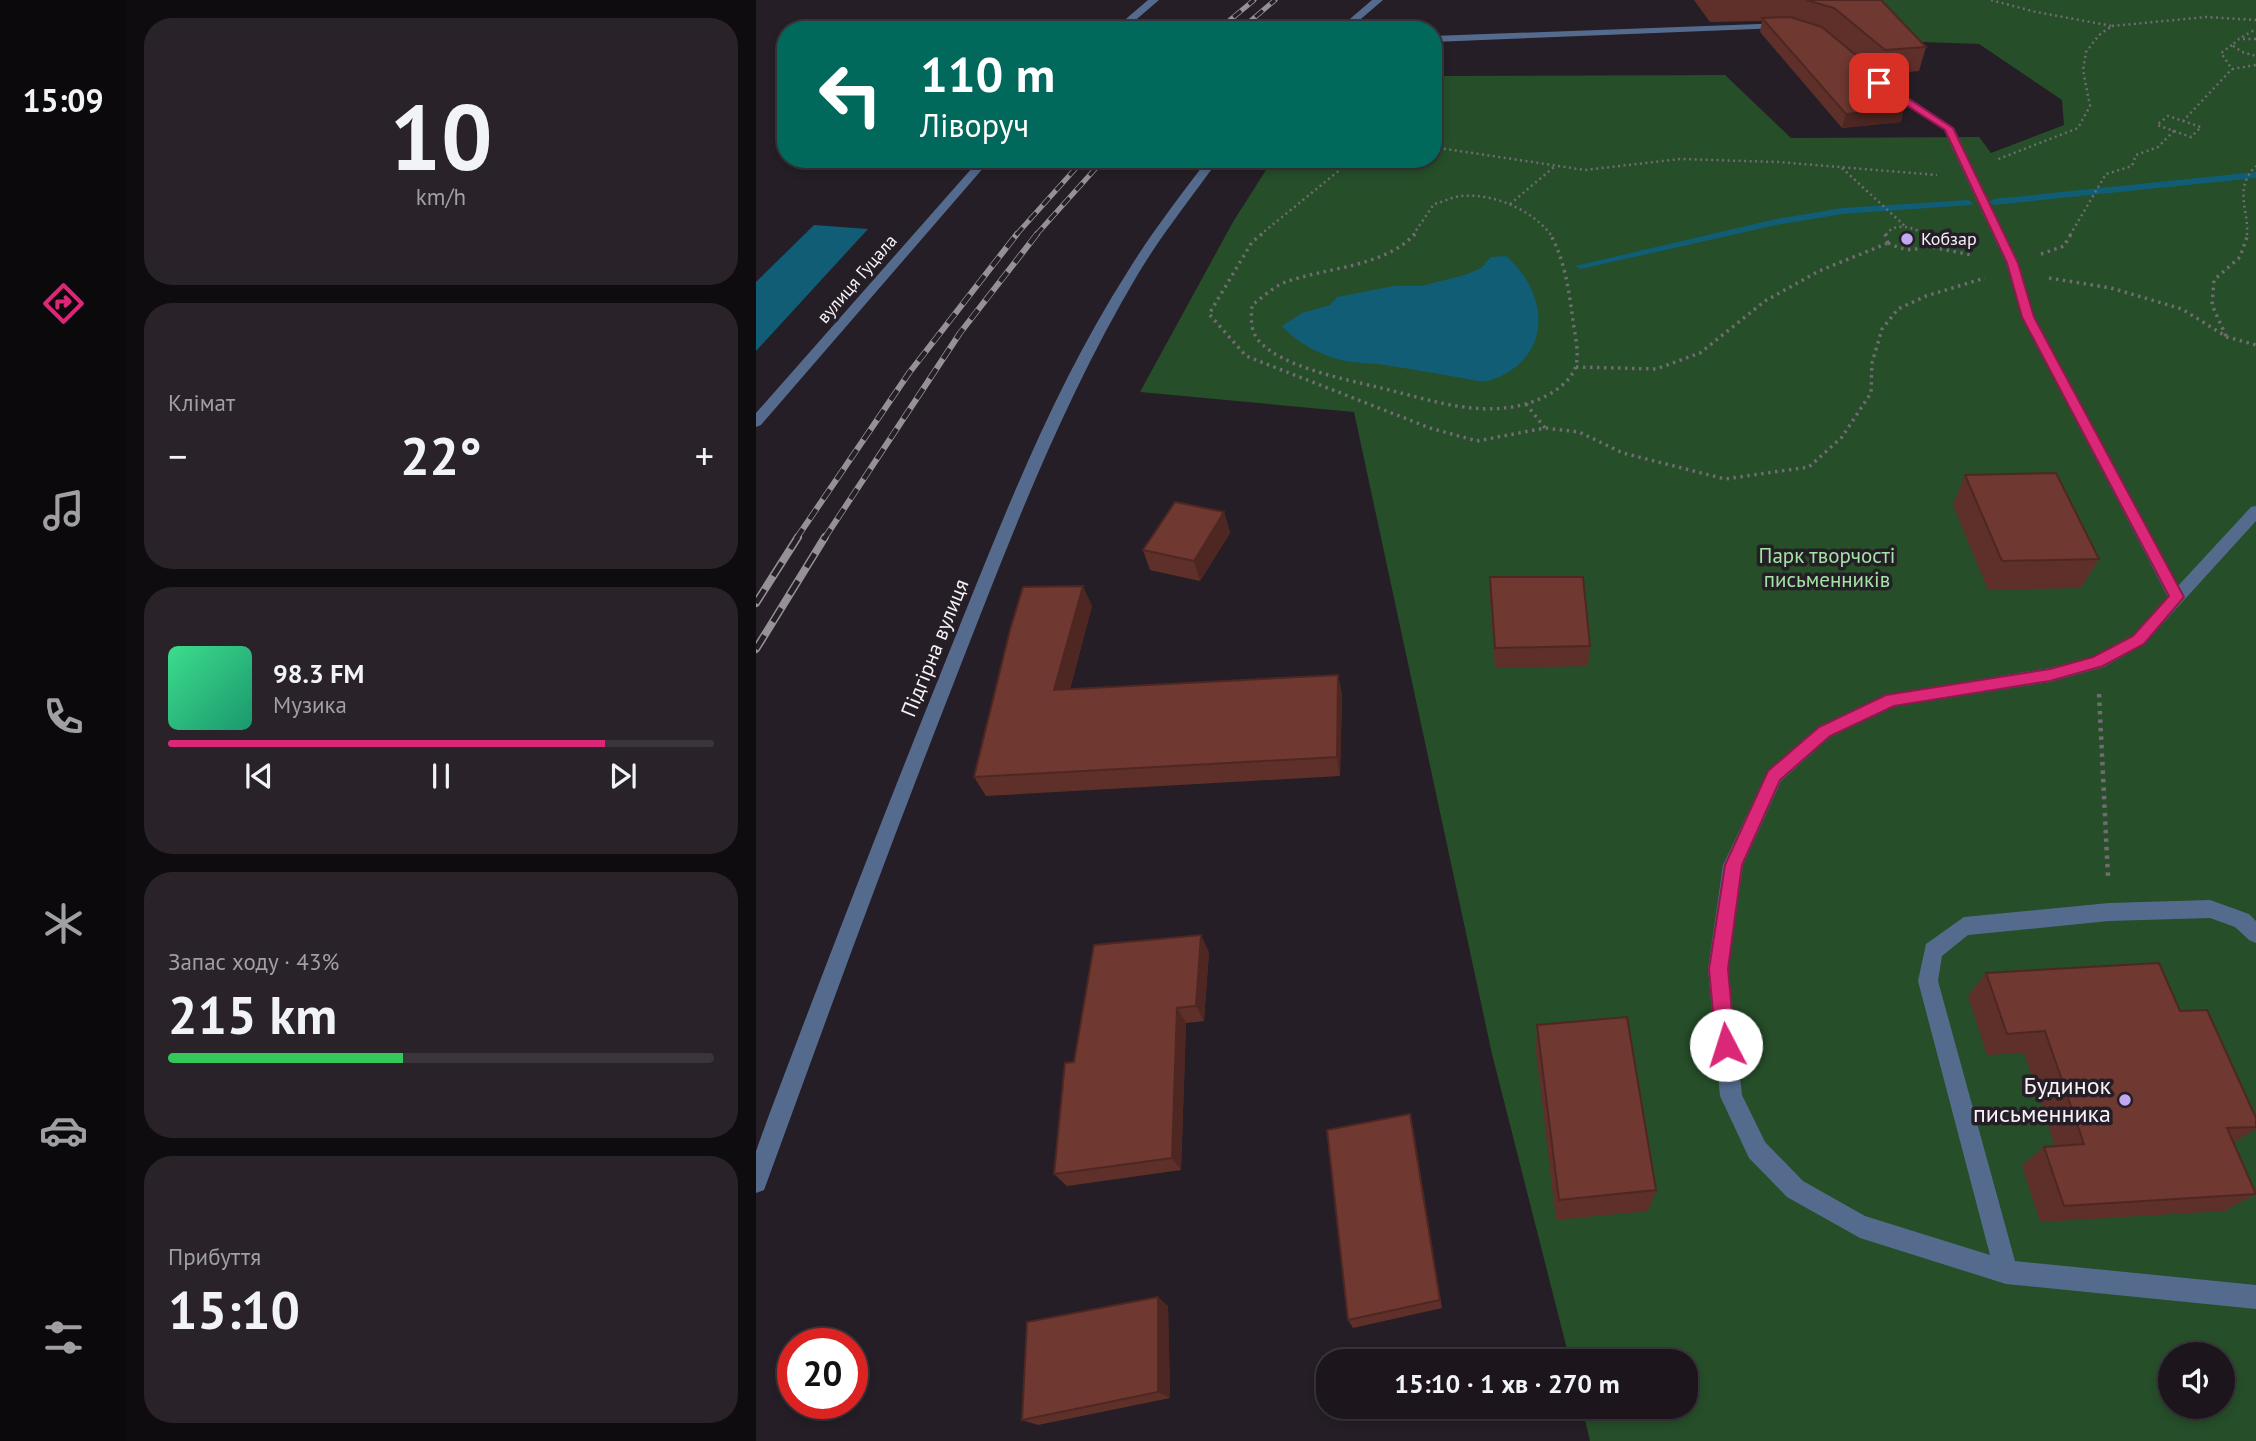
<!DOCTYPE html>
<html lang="uk">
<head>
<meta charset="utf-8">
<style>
  :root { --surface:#1c161c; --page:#292329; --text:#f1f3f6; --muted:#a09fa3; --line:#3a353b; --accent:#db2777 }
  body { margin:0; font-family:"PT Sans",sans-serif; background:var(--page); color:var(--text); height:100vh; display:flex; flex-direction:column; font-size:26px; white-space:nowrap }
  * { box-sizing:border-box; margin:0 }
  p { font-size:23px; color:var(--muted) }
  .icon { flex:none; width:38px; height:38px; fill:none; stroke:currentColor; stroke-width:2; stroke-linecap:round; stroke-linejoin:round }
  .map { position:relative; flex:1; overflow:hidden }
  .sheet { display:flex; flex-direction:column; gap:18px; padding:18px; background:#0f0c0f; width:630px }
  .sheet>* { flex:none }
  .hud { position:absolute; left:21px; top:21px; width:665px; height:147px; border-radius:28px; box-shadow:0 4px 10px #0003,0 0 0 2px var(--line); background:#00695c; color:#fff; overflow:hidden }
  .tools { position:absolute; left:1402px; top:1342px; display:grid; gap:14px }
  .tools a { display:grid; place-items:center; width:77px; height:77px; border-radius:50%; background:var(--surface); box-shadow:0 4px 10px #0003,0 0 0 2px var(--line); font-size:35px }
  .speed { position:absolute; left:21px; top:1328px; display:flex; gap:14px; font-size:35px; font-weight:700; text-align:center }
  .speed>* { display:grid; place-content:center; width:91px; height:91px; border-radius:50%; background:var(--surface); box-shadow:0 4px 10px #0003,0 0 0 2px var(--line); line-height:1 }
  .speed .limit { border:10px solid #d22; background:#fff; color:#111 }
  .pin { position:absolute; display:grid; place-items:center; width:60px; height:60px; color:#fff; margin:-30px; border-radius:14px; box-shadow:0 4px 10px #0006 }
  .me { position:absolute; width:77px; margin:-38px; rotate:355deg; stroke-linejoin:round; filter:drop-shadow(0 0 5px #0008) }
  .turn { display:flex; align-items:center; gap:24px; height:147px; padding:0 28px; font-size:32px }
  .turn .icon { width:91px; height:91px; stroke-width:2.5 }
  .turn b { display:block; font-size:49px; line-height:60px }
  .big { font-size:52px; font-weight:700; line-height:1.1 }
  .sheet .card { flex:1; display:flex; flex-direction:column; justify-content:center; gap:10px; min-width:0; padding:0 24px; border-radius:28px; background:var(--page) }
  .sheet .dial { align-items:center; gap:0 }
  .dial b { font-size:91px; line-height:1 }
  .song { display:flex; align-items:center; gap:21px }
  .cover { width:84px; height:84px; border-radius:10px; background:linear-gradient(135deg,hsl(150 70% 55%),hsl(160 70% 35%)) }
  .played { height:7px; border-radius:4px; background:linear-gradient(90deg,var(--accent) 80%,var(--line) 80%) }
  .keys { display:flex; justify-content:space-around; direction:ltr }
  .heat { display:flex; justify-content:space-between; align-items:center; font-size:38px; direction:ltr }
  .charge { height:10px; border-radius:5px; background:linear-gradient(90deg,#34c759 43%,var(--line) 0) }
  .trip { position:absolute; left:560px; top:1349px; width:382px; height:70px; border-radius:28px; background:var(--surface); box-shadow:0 4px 10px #0003,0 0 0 2px var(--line); font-weight:700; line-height:70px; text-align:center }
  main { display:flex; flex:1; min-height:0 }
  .dock { display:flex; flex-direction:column; width:126px; justify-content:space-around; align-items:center; background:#0b090b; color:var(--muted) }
  .dock .icon { width:49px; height:49px }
  .dock .current { color:var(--accent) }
  .dock b { font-size:32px; color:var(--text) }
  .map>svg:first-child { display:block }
  .green { fill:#264e29; fill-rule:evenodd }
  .water { fill:#115d76 }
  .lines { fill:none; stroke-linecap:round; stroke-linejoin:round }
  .stream { fill:#115d76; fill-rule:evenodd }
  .path-far2 { stroke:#716b72; stroke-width:2.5; stroke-dasharray:2 3.5; stroke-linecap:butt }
  .path-far1 { stroke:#716b72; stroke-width:3.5; stroke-dasharray:2.5 4.5; stroke-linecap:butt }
  .path { stroke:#716b72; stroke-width:4.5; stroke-dasharray:3.5 5; stroke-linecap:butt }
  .service { fill:#546b8e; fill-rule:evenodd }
  .tertiary { fill:#546b8e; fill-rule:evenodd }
  .rail-far2-casing { stroke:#969097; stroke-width:5 }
  .rail-far1-casing { stroke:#969097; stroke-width:6 }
  .rail-casing { stroke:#969097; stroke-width:8 }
  .rail-far2 { stroke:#251e26; stroke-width:3.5; stroke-dasharray:10; stroke-linecap:butt }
  .rail-far1 { stroke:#251e26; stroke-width:4.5; stroke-dasharray:12; stroke-linecap:butt }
  .rail { stroke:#251e26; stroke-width:5; stroke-dasharray:16; stroke-linecap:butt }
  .wall { fill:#5f302a }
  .shaded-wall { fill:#4e2722 }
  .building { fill:#6f3831; stroke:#4e2722; stroke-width:2 }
  .route { fill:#db2777; stroke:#8e194d; stroke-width:2 }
  .poi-dot { fill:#c2a8f2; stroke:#251e26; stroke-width:2.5 }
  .labels { text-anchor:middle; stroke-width:7; stroke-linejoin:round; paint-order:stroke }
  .far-poi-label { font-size:18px; fill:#f7f2f8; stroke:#251e26; text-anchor:start }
  .far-street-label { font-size:18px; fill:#f7f2f8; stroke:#251e26 }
  .park-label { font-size:21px; fill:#a2e4a5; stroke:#251e26 }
  .street-label { font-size:21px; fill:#f7f2f8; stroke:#251e26 }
  .near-poi-label { font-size:24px; fill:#f7f2f8; stroke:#251e26; text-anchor:end }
</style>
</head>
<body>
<main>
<nav class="dock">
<b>15:09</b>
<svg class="icon current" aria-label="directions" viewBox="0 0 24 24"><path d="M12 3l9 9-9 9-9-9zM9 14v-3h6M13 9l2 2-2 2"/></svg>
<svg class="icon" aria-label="music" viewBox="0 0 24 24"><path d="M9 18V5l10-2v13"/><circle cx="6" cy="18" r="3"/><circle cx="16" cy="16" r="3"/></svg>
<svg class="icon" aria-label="phone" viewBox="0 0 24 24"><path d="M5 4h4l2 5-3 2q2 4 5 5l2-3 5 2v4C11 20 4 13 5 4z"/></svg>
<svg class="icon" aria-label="climate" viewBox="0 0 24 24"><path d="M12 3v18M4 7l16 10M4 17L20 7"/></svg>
<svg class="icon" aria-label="car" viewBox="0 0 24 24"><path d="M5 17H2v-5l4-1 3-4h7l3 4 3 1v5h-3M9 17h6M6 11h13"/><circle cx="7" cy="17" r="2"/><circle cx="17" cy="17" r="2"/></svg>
<svg class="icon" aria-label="filters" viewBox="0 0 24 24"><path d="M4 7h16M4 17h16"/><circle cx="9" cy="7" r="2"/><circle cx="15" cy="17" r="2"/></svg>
</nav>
<section class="sheet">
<div class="card dial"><b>10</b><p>km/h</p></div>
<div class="card"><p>Клімат</p>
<div class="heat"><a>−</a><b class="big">22°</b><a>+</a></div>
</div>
<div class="card">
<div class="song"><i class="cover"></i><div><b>98.3 FM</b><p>Музика</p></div></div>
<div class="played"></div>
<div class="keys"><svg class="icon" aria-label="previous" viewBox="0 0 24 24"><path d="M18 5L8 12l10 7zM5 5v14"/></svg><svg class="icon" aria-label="pause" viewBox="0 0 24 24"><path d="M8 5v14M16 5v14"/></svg><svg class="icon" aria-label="next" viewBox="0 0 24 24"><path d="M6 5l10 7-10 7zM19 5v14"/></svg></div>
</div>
<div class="card"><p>Запас ходу · 43%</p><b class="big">215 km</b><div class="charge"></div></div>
<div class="card"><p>Прибуття</p><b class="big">15:10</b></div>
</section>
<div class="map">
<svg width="1500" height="1441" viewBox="0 0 1500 1441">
  <rect width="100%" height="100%" fill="#251e26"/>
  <!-- green -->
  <path class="green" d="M 1102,0 L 1500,0 L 1500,1441 L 834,1441 L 826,1407 L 929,1407 L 929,1362 L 814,1361 L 736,1054 L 598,412 L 384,392 L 477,222 L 517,159 L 677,159 L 677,76 L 969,75 L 1035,138 L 1223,137 L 1235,153 L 1308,125 L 1306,100 L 1223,44 L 1138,41 ZM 1414,1354 L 1466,1354 L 1466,1407 L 1414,1407 Z"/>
  <!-- water -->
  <g class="water">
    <polygon points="58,225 112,229 0,351 0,282"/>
    <path d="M 750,256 C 795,295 797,361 732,381 C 725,383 714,379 706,378 C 678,373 650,368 622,364 C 610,363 596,363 585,360 C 564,355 540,342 526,326 L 546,313 L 574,305 L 581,297 L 638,286 L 665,286 L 709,275 L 725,268 L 735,257 Z"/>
  </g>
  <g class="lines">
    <!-- stream -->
    <g class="stream">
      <polygon points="1500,172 1500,178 1238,205 1233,202 1238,199"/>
      <polygon points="1212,200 1217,203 1216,205 1086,214 1020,225 825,269 819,266 1020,219 1086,208"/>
    </g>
    <!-- path-far2 -->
    <g class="path-far2">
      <polyline points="1235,0 1280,12 1356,26 1343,35 1330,52 1327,70 1334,106 1322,128 1240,160"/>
      <polyline points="1356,26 1450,17 1500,20"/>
      <polyline points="1486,37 1500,29"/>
      <polyline points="1500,39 1483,39 1476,45 1486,52 1500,56"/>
      <polyline points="1476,45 1465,53 1476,69 1500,65"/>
      <polyline points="1418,131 1435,137 1445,127 1427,121"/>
      <polyline points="677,147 829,170 924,159 1022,162 1181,175"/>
      <polyline points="1086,168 1149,226"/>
      <polyline points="754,204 798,167"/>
      <polyline points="504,235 585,169 607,159"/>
      <path d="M 657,235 L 678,204 C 687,202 696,197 705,196 C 738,193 776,210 795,235"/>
      <path d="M 1130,235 C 1137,222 1157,226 1169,235"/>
      <polyline points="1314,235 1350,174 1376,166 1380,155 1402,147 1418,131 1401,125 1412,116 1427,121 1476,69"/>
      <path d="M 1491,235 C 1493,210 1477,189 1500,166"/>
    </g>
    <!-- path-far1 -->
    <g class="path-far1">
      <polyline points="506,234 496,242 453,314 490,356 674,428 721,441 789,428 823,432 867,453 969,479 1053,467 1086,437 1115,393 1116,363 1126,329 1142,309 1170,296 1229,278"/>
      <path d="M 659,234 C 627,268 569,267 527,283 C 516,288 506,298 496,305 C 495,317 494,331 503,341 C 526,367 588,379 621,387 C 677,400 733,423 788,397 C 800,391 813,382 819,369 C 824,355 819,335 817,321 C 813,291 809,260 794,234"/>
      <polyline points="1129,234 1132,243"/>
      <path d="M 1132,243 C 1147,250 1161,254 1173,241 L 1167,234"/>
      <polyline points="1170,246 1216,255"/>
      <polyline points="1285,254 1308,246 1315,234"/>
      <polyline points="1293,278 1355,288 1426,309 1471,337 1500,345"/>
      <polyline points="1470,336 1456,305 1458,280 1484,257 1492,234"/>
      <polyline points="820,367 900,369 944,353 1009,301 1063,271 1132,243"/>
      <polyline points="770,404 789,428"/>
    </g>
    <!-- path -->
    <polyline class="path" points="1343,694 1352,877"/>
    <!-- service -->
    <g class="service">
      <polygon points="1030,23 1030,27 1027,28 677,42 677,36"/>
      <polygon points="1111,75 1119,75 1198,128 1262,263 1278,317 1422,586 1495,507 1500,506 1500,521 1388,644 1348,667 1294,682 1138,706 1074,737 1025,781 987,865 972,969 986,1095 1009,1142 1047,1181 1109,1216 1234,1255 1162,981 1170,944 1208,917 1353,903 1454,900 1493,914 1500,921 1500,943 1493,940 1479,927 1454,918 1353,921 1212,935 1186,956 1182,981 1259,1261 1500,1285 1500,1309 1250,1284 1104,1238 1031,1197 993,1158 964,1096 952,969 967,865 1012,771 1062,727 1129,695 1294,668 1337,657 1376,636 1412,597 1266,317 1250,263 1188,130 1111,79"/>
    </g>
    <!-- tertiary -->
    <g class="tertiary">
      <polygon points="392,0 403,0 368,30 357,30"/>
      <polygon points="616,0 627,0 592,30 581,30"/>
      <polygon points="224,159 235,159 5,425 0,427 0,413"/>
      <path d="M 452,159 L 463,159 C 436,197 406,234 382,274 C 304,405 250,549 195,690 C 131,853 71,1017 11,1182 L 8,1190 L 0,1193 L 0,1151 L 13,1115 C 70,964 128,814 188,665 C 242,531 294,393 372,271 C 396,232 424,196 452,159 Z"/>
    </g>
    <defs>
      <g id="rail-far2">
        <polyline points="462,30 498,0"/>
        <polyline points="484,30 519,0"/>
        <polyline points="260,235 328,159"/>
        <polyline points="280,235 348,159"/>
      </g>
      <g id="rail-far1">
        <polyline points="40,539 153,373 261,234"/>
        <polyline points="68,539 204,333 281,234"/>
      </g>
      <g id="rail">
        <polyline points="0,603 42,537"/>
        <polyline points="0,649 69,537"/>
      </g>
    </defs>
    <!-- rail-far2 casing -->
    <use href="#rail-far2" class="rail-far2-casing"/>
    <!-- rail-far1 casing -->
    <use href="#rail-far1" class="rail-far1-casing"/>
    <!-- rail casing -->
    <use href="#rail" class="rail-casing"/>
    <!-- rail-far2 -->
    <use href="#rail-far2" class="rail-far2"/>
    <!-- rail-far1 -->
    <use href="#rail-far1" class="rail-far1"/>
    <!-- rail -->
    <use href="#rail" class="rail"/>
  </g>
  <!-- wall -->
  <g class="wall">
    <polygon points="938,0 1125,0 1170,47 1163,71 1123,75 1075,34 1148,108 1145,122 1086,128 1004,32 1006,21 954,22"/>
    <polygon points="1209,475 1343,559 1325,588 1232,590 1197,505"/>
    <polygon points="468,512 474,533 444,581 394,570 387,550"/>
    <polygon points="734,577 834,646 832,666 739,668 734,597"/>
    <polygon points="336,606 314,689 582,675 586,695 584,776 230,796 218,777"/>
    <polygon points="453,952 448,1021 430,1023 425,1170 311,1186 298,1174"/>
    <polygon points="1230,973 1424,1011 1500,1118 1500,1129 1477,1143 1500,1194 1468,1211 1284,1222 1266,1165 1288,1147 1299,1146 1268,1053 1231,1055 1212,996"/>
    <polygon points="781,1025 900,1190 892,1211 800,1220 780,1052"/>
    <polygon points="657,1127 686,1308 597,1328 592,1320"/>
    <polygon points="412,1306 414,1398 282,1425 266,1420"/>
  </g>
  <!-- shaded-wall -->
  <g class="shaded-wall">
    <polygon points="1148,108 1145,122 1086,128 1090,114"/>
    <polygon points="468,512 474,533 444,581 438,561"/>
    <polygon points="327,586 336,606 308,709 298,690"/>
    <polygon points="582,675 586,695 584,776 581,757"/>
    <polygon points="445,935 453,952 448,1021 440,1006"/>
    <polygon points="421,1008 430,1023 425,1170 416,1158"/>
    <polygon points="654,1114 657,1127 686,1308 684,1300"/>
    <polygon points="402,1297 412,1306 414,1398 402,1392"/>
  </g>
  <!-- building -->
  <g class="building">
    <polygon points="1050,0 1125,0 1170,47 1129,50 1078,8"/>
    <polygon points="1034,17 1066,27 1108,62 1148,108 1090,114 1006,18"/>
    <polygon points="1300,473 1343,559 1246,561 1209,475"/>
    <polygon points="419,502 468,512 438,561 387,550"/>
    <polygon points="734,577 827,577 834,646 739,648"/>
    <polygon points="327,586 298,690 582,675 581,757 218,777 254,630 267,587"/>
    <polygon points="445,935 440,1006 421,1008 416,1158 298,1174 309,1063 318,1062 338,945"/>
    <polygon points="1403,963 1424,1011 1451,1010 1500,1118 1500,1127 1471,1128 1500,1194 1308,1206 1288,1147 1328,1144 1289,1031 1251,1034 1230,973"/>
    <polygon points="871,1017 900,1190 803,1200 781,1025"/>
    <polygon points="654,1114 684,1300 592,1320 571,1130"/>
    <polygon points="402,1297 402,1392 266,1420 271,1322"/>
  </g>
  <!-- route -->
  <polygon class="route" points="1119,81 1126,81 1197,128 1262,263 1278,317 1428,597 1388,644 1347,666 1294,681 1138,706 1074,736 1024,780 986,865 972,969 979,1045 977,1052 970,1055 963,1052 960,1045 953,969 969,865 1012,771 1063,727 1130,695 1294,669 1337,657 1377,636 1413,596 1266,317 1251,263 1189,130 1119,85"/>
  <!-- markers -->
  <g class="poi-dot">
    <circle cx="1151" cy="239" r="7"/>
    <circle cx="1369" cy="1100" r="7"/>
  </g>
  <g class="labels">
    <!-- far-poi labels -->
    <g class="far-poi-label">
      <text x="1165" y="245">Кобзар</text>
    </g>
    <!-- far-street labels -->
    <g class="far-street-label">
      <text transform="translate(101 279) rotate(-49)" y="6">вулиця Гуцала</text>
    </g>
    <!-- park labels -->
    <g class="park-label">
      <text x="1071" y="563">Парк творчості<tspan x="1071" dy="24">письменників</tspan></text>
    </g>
    <!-- street labels -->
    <g class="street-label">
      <text transform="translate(179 648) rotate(-68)" y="7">Підгірна вулиця</text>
    </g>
    <!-- near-poi labels -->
    <g class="near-poi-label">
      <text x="1355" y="1094">Будинок<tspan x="1355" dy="28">письменника</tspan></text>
    </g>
  </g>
</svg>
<div class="tools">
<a><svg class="icon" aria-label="sound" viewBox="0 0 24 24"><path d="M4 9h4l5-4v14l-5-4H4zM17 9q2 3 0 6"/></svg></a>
</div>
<div class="speed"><div class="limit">20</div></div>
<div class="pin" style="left:1123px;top:83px;background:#d93025"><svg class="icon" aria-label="arrive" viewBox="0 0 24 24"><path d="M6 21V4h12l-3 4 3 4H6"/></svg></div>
<svg class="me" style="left:970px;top:1045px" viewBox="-20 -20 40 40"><circle r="19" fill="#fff"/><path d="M0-13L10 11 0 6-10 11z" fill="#db2777"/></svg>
<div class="trip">15:10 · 1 хв · 270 m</div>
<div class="hud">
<div class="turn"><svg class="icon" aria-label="left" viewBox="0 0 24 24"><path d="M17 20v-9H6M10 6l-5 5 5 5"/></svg><div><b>110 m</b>Ліворуч</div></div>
</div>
</div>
</main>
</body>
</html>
